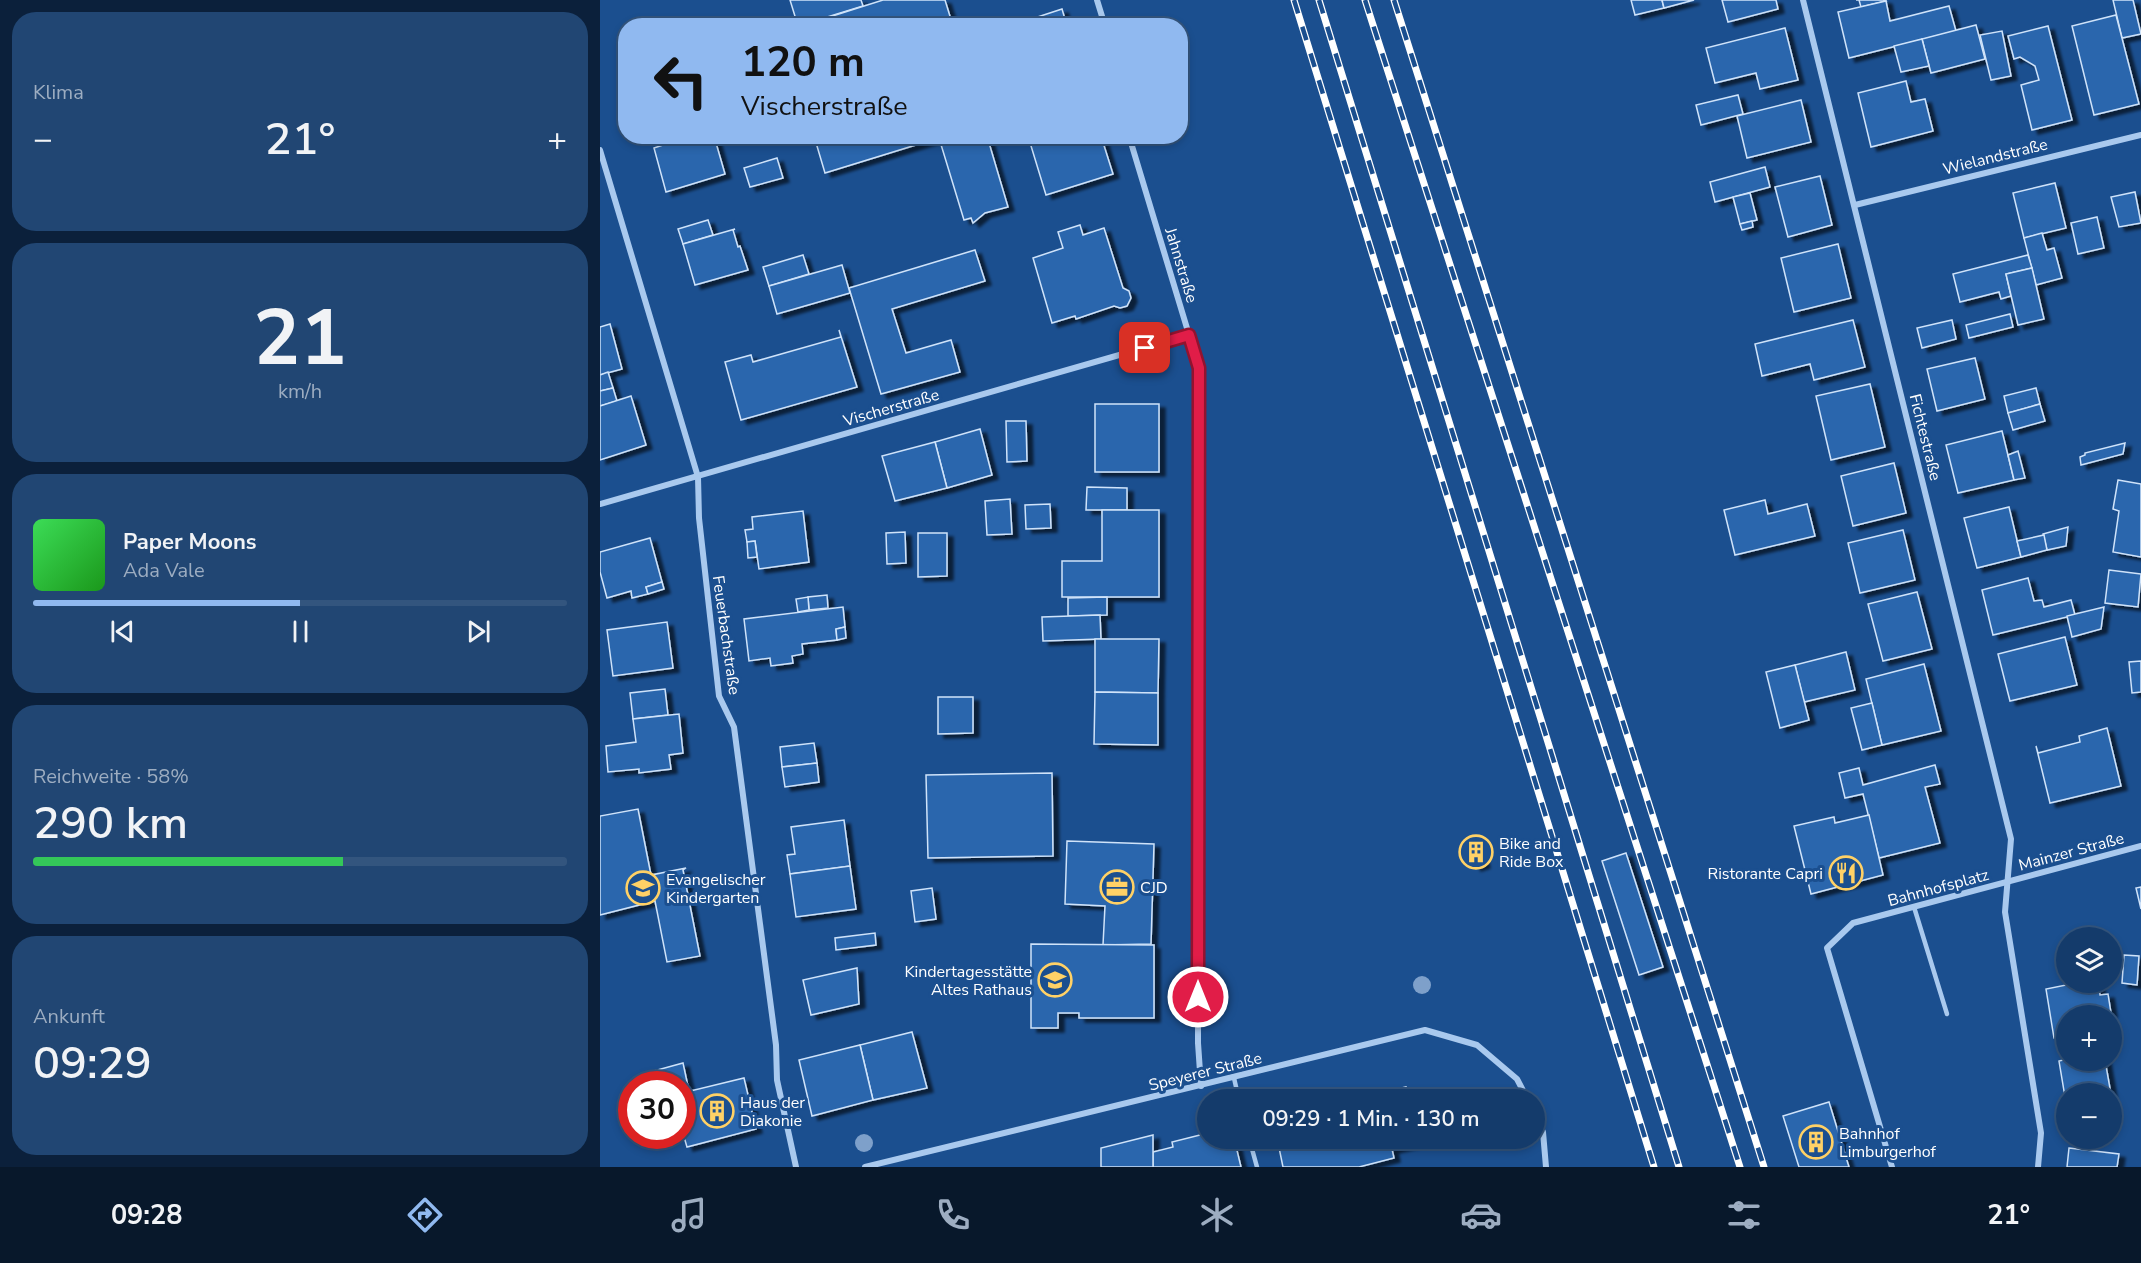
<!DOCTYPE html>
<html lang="de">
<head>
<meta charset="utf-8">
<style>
  :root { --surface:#143b6b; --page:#214673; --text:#f1f3f6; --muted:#9dadc1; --line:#33557e; --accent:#90b9f0 }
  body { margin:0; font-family:"Nunito Sans",sans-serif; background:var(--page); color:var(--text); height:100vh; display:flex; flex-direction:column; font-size:22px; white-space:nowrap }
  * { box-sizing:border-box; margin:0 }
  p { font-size:20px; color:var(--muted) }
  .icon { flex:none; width:33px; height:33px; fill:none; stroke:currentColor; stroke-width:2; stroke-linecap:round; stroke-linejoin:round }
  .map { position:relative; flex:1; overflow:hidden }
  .side { display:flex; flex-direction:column; gap:12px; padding:12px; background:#0b203b; width:600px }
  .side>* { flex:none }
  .top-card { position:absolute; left:18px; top:18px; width:570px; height:126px; border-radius:24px; box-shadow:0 3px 9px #0003,0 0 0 2px var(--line); background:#90b9f0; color:#111; overflow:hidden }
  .tools { position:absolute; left:1456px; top:927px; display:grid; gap:12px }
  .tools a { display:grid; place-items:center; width:66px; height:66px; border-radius:50%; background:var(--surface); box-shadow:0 3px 9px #0003,0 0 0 2px var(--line); font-size:30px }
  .speed { position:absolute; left:18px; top:1071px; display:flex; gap:12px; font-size:30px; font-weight:700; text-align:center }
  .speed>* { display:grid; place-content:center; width:78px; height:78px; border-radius:50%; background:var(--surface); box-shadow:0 3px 9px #0003,0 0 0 2px var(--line); line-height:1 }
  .speed .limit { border:9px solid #d22; background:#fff; color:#111 }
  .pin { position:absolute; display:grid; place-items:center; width:51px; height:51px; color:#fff; margin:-26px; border-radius:12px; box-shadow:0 3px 9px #0006 }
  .me { position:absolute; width:66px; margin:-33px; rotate:0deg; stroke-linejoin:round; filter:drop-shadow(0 0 4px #0008) }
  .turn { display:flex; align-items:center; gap:21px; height:126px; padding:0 24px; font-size:27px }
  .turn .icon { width:78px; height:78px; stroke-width:2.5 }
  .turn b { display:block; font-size:42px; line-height:51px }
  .big { font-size:45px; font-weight:600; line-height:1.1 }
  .side .widget { flex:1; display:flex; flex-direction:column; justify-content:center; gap:9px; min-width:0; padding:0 21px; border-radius:24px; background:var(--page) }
  .side .dial { align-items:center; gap:0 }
  .dial b { font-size:78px; line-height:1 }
  .song { display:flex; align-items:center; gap:18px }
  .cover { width:72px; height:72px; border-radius:9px; background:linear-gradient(135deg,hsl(130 70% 55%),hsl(120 70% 35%)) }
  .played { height:6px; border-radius:3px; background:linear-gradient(90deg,var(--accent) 50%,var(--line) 50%) }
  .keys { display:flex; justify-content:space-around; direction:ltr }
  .heat { display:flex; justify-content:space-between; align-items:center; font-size:33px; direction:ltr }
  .charge { height:9px; border-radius:4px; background:linear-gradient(90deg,#34c759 58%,var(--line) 0) }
  .trip { position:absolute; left:597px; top:1089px; width:348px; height:60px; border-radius:30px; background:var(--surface); box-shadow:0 3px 9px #0003,0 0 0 2px var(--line); font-weight:600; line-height:60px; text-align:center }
  .dock { display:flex; height:96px; justify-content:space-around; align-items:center; background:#08182b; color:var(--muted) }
  .dock .icon { width:42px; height:42px }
  .dock .active { color:var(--accent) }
  .dock b { font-size:27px; color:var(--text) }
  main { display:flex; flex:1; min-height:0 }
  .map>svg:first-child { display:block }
  .building { fill:#2a66ad; stroke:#cfe3fa; stroke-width:1.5; filter:url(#shadow) }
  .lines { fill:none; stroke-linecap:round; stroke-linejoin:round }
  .service { stroke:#a9c9ee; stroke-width:4.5 }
  .minor { stroke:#a9c9ee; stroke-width:6 }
  .rail-casing { stroke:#fff; stroke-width:7 }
  .rail { stroke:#1b4f8f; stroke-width:4.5; stroke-dasharray:14; stroke-linecap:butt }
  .tree { fill:#7ea0ca }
  .route-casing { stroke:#92132f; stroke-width:15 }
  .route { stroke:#e11d48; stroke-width:10 }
  .labels { text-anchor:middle; stroke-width:6; stroke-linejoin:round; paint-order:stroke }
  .street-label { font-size:16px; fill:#fff; stroke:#1b4f8f }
  .poi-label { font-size:16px; fill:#fff; stroke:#1b4f8f; text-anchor:start }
</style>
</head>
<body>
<main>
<section class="side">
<div class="widget"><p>Klima</p>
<div class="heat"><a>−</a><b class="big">21°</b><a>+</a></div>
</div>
<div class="widget dial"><b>21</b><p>km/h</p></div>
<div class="widget">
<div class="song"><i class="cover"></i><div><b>Paper Moons</b><p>Ada Vale</p></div></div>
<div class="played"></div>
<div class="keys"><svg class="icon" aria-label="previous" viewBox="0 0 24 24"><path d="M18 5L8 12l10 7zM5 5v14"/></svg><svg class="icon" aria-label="pause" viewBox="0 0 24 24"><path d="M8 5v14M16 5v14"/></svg><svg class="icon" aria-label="next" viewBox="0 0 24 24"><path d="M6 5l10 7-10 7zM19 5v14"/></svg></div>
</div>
<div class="widget"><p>Reichweite · 58%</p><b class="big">290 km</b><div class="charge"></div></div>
<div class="widget"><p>Ankunft</p><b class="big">09:29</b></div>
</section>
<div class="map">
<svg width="1541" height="1167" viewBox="0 0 1541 1167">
  <defs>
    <filter id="shadow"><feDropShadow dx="6" dy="4" stdDeviation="1.5" flood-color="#0009"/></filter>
  </defs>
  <rect width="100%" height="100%" fill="#1b4f8f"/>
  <!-- building -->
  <g class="building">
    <polygon points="190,0 261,0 263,6 198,26"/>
    <polygon points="283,0 345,0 353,26 201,26"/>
    <polygon points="1031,0 1062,0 1064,8 1035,15"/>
    <polygon points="1062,0 1094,0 1064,8"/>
    <polygon points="1122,0 1176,0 1178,9 1128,22"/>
    <polygon points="1256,0 1285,0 1286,1 1261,7 1259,0"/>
    <polygon points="1513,0 1533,0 1541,34 1522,38"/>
    <polygon points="1286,1 1290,21 1349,6 1356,31 1249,58 1238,12"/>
    <polygon points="462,9 467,26 410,26"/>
    <polygon points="1516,15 1539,104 1494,115 1472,26"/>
    <polygon points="83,19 85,26 61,26"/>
    <polygon points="1376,25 1385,59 1331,73 1322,39"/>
    <polygon points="1448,26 1472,120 1432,130 1421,85 1439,80 1435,66 1420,57 1414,59 1408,36"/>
    <polygon points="1185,28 1198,80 1160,89 1156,73 1115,83 1106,48"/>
    <polygon points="1402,31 1411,76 1391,80 1380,35"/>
    <polygon points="26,36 26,55 20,37"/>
    <polygon points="1322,39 1329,66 1301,72 1294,46"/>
    <polygon points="1306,81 1311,102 1325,99 1333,131 1271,147 1258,93"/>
    <polygon points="1138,95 1143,114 1101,125 1096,105"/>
    <polygon points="1201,100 1211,142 1147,158 1137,116"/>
    <polygon points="90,136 114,136 125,174 66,192 54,148"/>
    <polygon points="214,136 345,136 225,173"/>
    <polygon points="345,136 387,136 408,207 385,213 373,223 371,218 364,220 339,138"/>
    <polygon points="428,136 501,136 513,174 446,195"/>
    <polygon points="177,158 183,178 150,187 144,168"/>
    <polygon points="1165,167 1170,187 1115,202 1110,182"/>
    <polygon points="1220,176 1232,225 1188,237 1175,187"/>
    <polygon points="1455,183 1466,228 1424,238 1413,193"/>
    <polygon points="1535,192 1541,223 1519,227 1511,197"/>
    <polygon points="1150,193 1157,220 1140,224 1133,197"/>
    <polygon points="1497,217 1504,248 1478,254 1471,223"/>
    <polygon points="108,220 113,235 83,244 78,229"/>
    <polygon points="1152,221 1153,227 1142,230 1140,224"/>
    <polygon points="480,225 483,235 504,228 523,288 529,291 531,298 527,306 520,308 514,306 476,319 475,316 452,323 433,258 463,248 458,232"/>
    <polygon points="135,229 133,230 138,247 140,246 148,270 95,285 83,244"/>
    <polygon points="1442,233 1447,250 1454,248 1462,278 1436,285 1424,238"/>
    <polygon points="1238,244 1251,298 1194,312 1181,258"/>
    <polygon points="375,250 385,281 292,309 306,353 351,340 360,372 281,394 249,288"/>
    <polygon points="203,255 209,274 169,286 163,267"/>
    <polygon points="1428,255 1432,268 1406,274 1411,296 1401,299 1399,292 1360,302 1353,274"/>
    <polygon points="242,265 250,293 177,314 169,286"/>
    <polygon points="1432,268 1444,319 1418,325 1406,274"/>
    <polygon points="1410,314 1413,327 1369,338 1366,325"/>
    <polygon points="1253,320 1265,367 1214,380 1210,364 1162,376 1155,344"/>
    <polygon points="1352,320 1356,339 1322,348 1317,328"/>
    <polygon points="10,324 22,369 0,375 0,327"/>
    <polygon points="239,330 257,387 141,420 125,362 151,355 153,362 241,337"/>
    <polygon points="1375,358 1385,399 1337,411 1327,369"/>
    <polygon points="8,372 13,388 0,391 0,375"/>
    <polygon points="1270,384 1285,447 1231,460 1216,396"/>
    <polygon points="13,388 17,401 0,406 0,391"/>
    <polygon points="1436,388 1440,404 1408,413 1404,396"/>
    <polygon points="31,396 46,445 0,460 0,406"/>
    <rect x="495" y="404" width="64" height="68"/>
    <polygon points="1440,404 1445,421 1413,430 1408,413"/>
    <polygon points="406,421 426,421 427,461 407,462"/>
    <polygon points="380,429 392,475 347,488 335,442"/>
    <polygon points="1402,431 1414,480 1358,493 1346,445"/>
    <polygon points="335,442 347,488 295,501 282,456"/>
    <polygon points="1525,443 1523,454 1481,465 1480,457 1485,455 1485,453"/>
    <polygon points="1418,451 1425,478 1414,480 1408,455"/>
    <polygon points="1294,463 1306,513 1253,526 1241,476"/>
    <polygon points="1518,480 1541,484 1541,557 1513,552 1519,511 1513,509"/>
    <polygon points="487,487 527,488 527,510 486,510"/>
    <polygon points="410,499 412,534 387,535 385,501"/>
    <polygon points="1165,500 1168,514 1207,504 1215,536 1135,555 1124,510"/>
    <polygon points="450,504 451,528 426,529 425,505"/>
    <polygon points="1409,507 1421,557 1377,568 1364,518"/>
    <polygon points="502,510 559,510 559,597 462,597 462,561 502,561"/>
    <polygon points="203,511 209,562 159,569 155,541 147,542 145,530 153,529 152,517"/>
    <polygon points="1468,527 1466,546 1447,550 1443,534"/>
    <polygon points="1303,530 1315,580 1260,593 1248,543"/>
    <polygon points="305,532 306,563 287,564 286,533"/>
    <polygon points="318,533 347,533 347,576 318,577"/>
    <polygon points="1444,535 1447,550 1421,557 1417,541"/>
    <polygon points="50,538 62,582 46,587 48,594 32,598 31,591 7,598 0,572 0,552"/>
    <polygon points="155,541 157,557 148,558 147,542"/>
    <polygon points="1509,570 1541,574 1538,607 1505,603"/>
    <polygon points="1428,578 1434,601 1442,600 1444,607 1471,600 1475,615 1393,635 1382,590"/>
    <polygon points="62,582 64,589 48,594 46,587"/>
    <polygon points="1317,592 1332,649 1283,661 1268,604"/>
    <polygon points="227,595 228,608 209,610 208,597"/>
    <polygon points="208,597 209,610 198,612 196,599"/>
    <polygon points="507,597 507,615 468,616 468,598"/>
    <polygon points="243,607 245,627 236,629 237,640 202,644 203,654 192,656 193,663 171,666 170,658 149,661 144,619"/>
    <polygon points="1504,607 1501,629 1472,637 1467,616"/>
    <polygon points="500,615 501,639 443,641 442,617"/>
    <polygon points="67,622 73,668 13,676 7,630"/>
    <polygon points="245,627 246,638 237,640 236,629"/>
    <polygon points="1465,637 1477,685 1410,701 1398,654"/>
    <polygon points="495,639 559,639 558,693 495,692"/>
    <polygon points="1246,652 1255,690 1204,702 1195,665"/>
    <polygon points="1541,661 1541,692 1532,693 1529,662"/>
    <polygon points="1324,664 1341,731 1282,745 1266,679"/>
    <polygon points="1195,665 1209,720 1180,728 1166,672"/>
    <polygon points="65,689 68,715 33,719 30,693"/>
    <polygon points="495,692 558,693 558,745 494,744"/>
    <polygon points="338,697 373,697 373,733 338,734"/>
    <polygon points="1272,703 1282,745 1262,750 1251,708"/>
    <polygon points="79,714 83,753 69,755 71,769 39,773 39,769 8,772 6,746 36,742 33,719"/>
    <polygon points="1507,728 1521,786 1450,803 1436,746 1438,753 1480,742 1479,736"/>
    <polygon points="214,743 217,763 182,767 180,747"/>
    <polygon points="217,763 219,782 185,787 182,767"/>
    <polygon points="1335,765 1340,784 1325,787 1340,843 1279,858 1263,794 1245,798 1239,773 1259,768 1263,785"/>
    <polygon points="452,773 453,856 328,858 326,775"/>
    <polygon points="38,809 51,875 86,868 83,870 100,956 67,962 55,901 0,915 0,816"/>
    <polygon points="1269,815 1283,875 1211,894 1194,826 1234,817 1235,823"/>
    <polygon points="244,820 250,866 190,874 187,855 195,854 191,827"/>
    <polygon points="877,837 884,864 875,867 867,840"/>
    <polygon points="467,841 554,844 551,944 503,945 505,906 465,904"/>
    <polygon points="1026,853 1063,967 1039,975 1002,861"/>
    <polygon points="250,866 256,909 196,917 190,874"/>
    <polygon points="1541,887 1541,909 1536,888"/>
    <polygon points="332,888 336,919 315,922 311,891"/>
    <polygon points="275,933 276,945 236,950 235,938"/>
    <polygon points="431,944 554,945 554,1018 479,1018 479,1013 458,1013 458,1028 431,1028"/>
    <polygon points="1524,955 1539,956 1537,985 1522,983"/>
    <polygon points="257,968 259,1004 211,1015 203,980"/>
    <polygon points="1481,982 1498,982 1500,995 1508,994 1511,1013 1504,1016 1467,1016 1467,1036 1454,1038 1446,989"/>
    <polygon points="312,1032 327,1088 273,1100 260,1045"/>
    <polygon points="260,1045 273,1100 212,1116 199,1060"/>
    <polygon points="1467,1059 1505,1060 1511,1094 1467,1094 1467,1109 1459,1061"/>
    <polygon points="83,1063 89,1091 82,1093 82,1084 53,1084 50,1072"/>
    <polygon points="144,1078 156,1129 87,1147 82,1130 82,1093"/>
    <polygon points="806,1087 809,1100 751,1100"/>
    <polygon points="1229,1102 1249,1167 1199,1167 1183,1116"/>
    <polygon points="608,1133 608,1138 634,1138 641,1167 553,1167 553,1152 573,1147 572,1142"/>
    <polygon points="553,1135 553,1167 501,1167 501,1148"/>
    <polygon points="677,1138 818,1138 818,1143 792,1149 794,1158 759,1167 683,1167"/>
    <polygon points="1469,1148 1519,1154 1517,1167 1467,1167"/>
  </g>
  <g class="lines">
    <!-- service -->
    <g class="service">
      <polyline points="1314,907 1347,1014"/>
      <polyline points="634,1078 639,1100"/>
      <polyline points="649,1138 657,1167"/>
    </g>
    <!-- minor -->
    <g class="minor">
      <polyline points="497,0 505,26"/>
      <polyline points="1203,0 1411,839 1405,912 1441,1133 1438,1167"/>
      <polyline points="529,136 599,368 598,1043 601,1086"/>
      <polyline points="0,150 98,477 99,518 119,696 134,727 176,1045 177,1080 196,1167"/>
      <polyline points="1255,205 1541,135"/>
      <polyline points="0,504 589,335"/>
      <polyline points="934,1113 943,1132 946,1167"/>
      <polyline points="265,1167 825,1030 877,1045 917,1079 928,1100"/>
      <polyline points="1292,1167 1227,948 1253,923 1541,846"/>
    </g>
    <defs>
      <g id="rail">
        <polyline points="694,0 1054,1167"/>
        <polyline points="719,0 1079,1167"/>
        <polyline points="765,0 1140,1167"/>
        <polyline points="794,0 1164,1167"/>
      </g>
    </defs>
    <!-- rail casing -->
    <use href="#rail" class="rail-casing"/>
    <!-- rail -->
    <use href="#rail" class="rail"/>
  </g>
  <!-- trees -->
  <g class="tree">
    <circle cx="822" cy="985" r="9"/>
    <circle cx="264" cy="1143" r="9"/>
  </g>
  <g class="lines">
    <defs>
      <polyline id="route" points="545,348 589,335 599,368 598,997"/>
    </defs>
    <!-- route casing -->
    <use href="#route" class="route-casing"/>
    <!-- route -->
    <use href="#route" class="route"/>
  </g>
  <!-- icons -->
  <defs>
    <symbol id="building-ring" viewBox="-11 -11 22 22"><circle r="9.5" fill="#1b4f8f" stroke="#ffd166" stroke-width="1.5"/><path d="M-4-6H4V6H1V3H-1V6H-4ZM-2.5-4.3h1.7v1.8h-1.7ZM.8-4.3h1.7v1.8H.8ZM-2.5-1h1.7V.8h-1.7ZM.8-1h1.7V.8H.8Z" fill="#ffd166"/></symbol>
    <symbol id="restaurant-ring" viewBox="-11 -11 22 22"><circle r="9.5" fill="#1b4f8f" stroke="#ffd166" stroke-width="1.5"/><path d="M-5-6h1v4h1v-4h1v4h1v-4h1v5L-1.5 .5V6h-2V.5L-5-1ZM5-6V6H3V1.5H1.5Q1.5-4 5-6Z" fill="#ffd166"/></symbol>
    <symbol id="office-ring" viewBox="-11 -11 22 22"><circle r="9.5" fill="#1b4f8f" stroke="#ffd166" stroke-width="1.5"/><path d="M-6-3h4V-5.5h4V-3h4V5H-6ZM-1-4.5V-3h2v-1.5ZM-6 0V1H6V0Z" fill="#ffd166"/></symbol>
    <symbol id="school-ring" viewBox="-11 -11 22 22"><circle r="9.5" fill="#1b4f8f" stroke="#ffd166" stroke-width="1.5"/><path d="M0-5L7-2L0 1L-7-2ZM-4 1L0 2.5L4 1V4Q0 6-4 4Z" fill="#ffd166"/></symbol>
  </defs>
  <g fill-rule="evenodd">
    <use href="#building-ring" x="857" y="833" width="38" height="38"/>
    <use href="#restaurant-ring" x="1227" y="854" width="38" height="38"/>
    <use href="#office-ring" x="498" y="868" width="38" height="38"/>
    <use href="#school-ring" x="24" y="869" width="38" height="38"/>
    <use href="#school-ring" x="436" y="961" width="38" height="38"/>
    <use href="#building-ring" x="98" y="1092" width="38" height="38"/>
    <use href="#building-ring" x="1197" y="1123" width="38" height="38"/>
  </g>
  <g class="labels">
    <!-- street labels -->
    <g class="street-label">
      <text transform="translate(1395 156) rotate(-14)" y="6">Wielandstraße</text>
      <text transform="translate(582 265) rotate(73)" y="6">Jahnstraße</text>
      <text transform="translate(291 407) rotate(-16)" y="6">Vischerstraße</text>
      <text transform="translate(1326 437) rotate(76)" y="6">Fichtestraße</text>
      <text transform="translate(127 635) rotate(82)" y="6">Feuerbachstraße</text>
      <text transform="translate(1471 851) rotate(-15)" y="6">Mainzer Straße</text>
      <text transform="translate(1338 887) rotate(-15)" y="6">Bahnhofsplatz</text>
      <text transform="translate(605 1071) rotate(-14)" y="6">Speyerer Straße</text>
    </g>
    <!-- poi labels -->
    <g class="poi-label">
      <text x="899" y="849">Bike and<tspan x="899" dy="18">Ride Box</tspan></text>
      <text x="1223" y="879" text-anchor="end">Ristorante Capri</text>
      <text x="66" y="885">Evangelischer<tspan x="66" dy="18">Kindergarten</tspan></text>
      <text x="540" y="893">CJD</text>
      <text x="432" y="977" text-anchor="end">Kindertagesstätte<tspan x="432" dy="18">Altes Rathaus</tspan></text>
      <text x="140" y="1108">Haus der<tspan x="140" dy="18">Diakonie</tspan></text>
      <text x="1239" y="1139">Bahnhof<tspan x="1239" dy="18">Limburgerhof</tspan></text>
    </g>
  </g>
</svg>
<div class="tools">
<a><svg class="icon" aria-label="layers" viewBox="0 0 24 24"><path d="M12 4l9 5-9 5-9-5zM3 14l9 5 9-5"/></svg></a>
<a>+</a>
<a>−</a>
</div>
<div class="speed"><div class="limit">30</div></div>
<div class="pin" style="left:545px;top:348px;background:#d93025"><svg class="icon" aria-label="arrive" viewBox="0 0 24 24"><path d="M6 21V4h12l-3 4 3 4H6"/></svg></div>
<svg class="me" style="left:598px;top:997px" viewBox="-20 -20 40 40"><circle r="17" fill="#e11d48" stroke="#fff" stroke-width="3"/><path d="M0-11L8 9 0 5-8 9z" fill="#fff"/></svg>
<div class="trip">09:29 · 1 Min. · 130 m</div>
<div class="top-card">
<div class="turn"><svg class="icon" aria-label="left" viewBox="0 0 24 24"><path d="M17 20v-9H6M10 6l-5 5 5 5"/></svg><div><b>120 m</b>Vischerstraße</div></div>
</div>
</div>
</main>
<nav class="dock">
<b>09:28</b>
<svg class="icon active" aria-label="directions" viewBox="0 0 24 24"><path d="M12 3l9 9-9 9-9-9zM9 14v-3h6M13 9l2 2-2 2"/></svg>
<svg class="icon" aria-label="music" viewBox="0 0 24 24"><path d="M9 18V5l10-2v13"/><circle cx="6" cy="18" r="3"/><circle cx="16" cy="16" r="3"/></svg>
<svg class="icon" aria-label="phone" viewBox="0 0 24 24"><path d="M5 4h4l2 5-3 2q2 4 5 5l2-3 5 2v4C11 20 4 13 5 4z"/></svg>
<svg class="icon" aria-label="climate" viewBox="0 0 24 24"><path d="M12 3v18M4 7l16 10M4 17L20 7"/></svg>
<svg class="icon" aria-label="car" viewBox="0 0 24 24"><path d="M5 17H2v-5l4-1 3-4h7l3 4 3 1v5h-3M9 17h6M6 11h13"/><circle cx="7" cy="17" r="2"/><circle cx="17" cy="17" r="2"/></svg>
<svg class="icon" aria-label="filters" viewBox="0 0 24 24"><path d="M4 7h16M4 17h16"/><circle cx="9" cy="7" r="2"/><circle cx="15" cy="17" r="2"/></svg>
<b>21°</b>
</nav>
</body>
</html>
